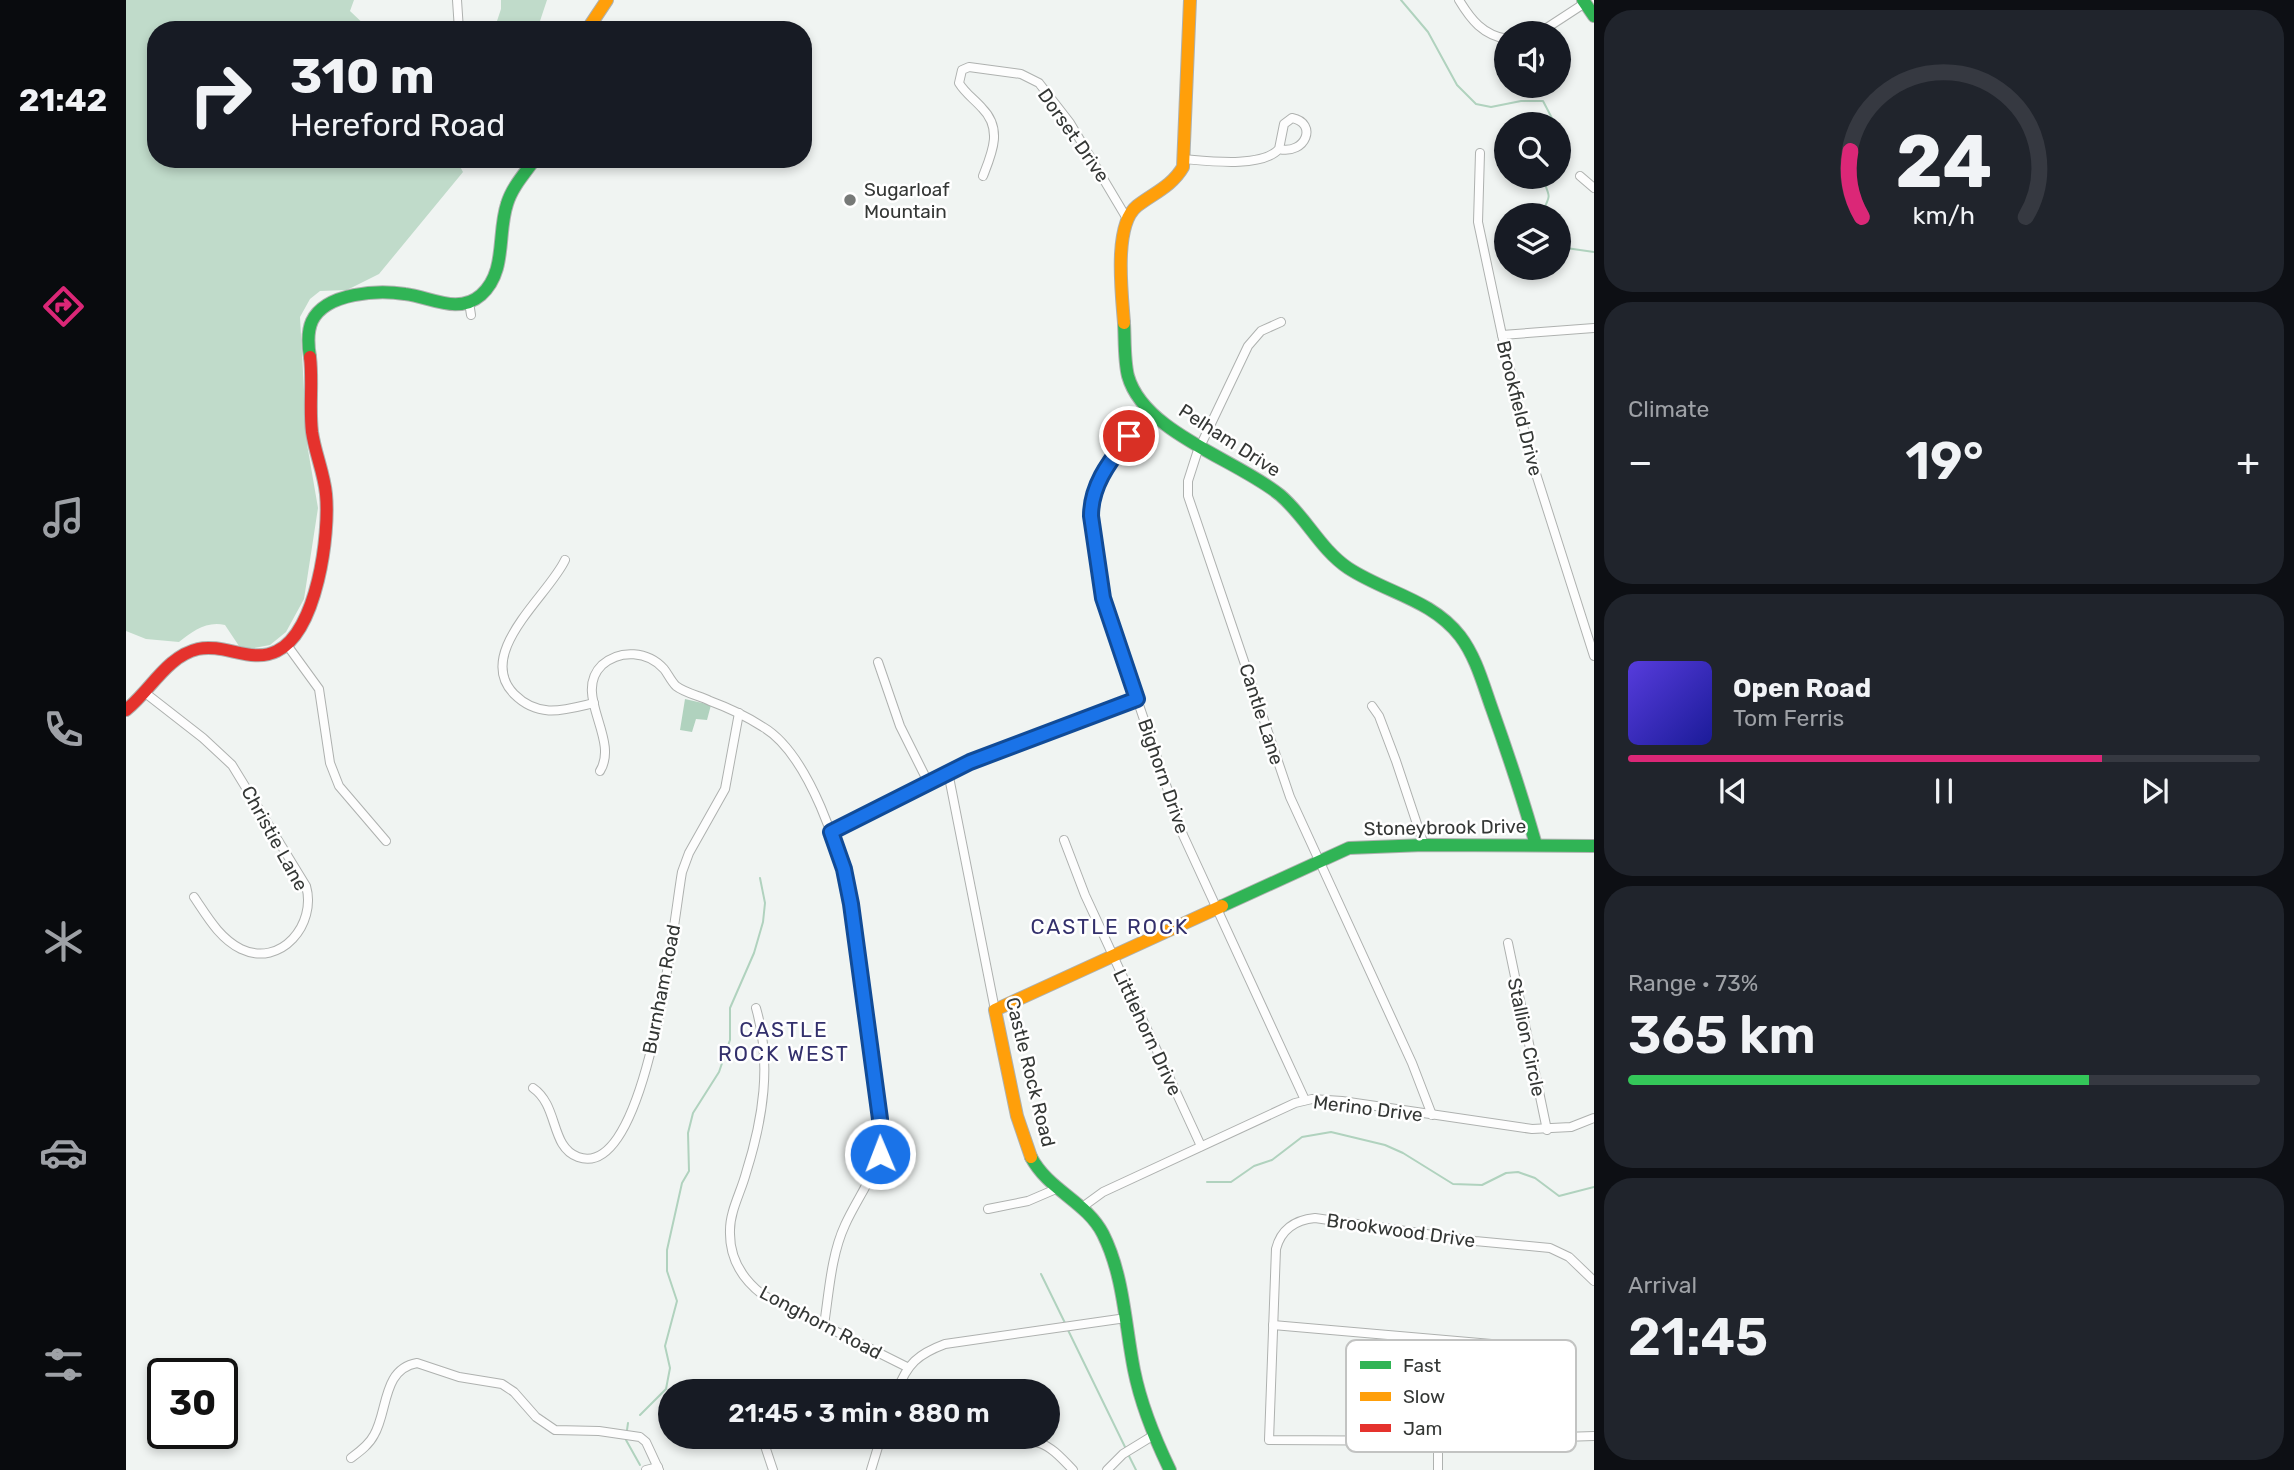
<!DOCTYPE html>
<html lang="en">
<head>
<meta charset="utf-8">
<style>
  :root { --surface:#171b24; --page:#20242c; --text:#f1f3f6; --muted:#9ea1a6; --line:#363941; --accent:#db2777 }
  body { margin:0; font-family:Rubik,sans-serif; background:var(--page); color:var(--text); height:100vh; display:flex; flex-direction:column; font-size:26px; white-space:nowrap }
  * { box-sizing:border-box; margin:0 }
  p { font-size:23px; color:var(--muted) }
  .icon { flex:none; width:38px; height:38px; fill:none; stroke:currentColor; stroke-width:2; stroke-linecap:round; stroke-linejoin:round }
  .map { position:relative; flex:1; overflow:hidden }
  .panel { display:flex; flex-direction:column; gap:10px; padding:10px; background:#0d0f14; width:700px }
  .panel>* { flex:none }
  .guide { position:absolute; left:21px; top:21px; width:665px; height:147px; border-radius:28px; box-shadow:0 4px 10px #0003; background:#171b24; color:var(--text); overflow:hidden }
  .tools { position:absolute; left:1368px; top:21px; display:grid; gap:14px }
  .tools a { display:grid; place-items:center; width:77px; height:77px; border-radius:50%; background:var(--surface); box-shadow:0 4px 10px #0003; font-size:35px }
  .speed { position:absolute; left:21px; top:1358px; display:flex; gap:14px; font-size:35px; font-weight:700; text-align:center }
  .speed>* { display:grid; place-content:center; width:91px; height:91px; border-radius:50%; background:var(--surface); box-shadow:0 4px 10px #0003; line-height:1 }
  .speed .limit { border:4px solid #111; border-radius:10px; background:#fff; color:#111 }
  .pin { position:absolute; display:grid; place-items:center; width:60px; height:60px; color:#fff; margin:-30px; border:4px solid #fff; border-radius:50%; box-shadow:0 2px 7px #0007 }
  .me { position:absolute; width:77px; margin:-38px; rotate:359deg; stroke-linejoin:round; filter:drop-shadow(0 0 5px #0008) }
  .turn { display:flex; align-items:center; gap:24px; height:147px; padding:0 28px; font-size:32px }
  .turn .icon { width:91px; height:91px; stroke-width:2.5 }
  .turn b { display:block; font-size:49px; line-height:60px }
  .big { font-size:52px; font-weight:600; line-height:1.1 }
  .panel .widget { flex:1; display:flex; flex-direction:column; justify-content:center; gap:10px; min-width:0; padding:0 24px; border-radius:28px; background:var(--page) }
  .panel .dial { align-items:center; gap:0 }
  .dial svg { height:182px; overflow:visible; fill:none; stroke:var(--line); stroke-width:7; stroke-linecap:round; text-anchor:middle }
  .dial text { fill:var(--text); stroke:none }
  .song { display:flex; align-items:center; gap:21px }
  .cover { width:84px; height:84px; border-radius:10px; background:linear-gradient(135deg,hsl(250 70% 55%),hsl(240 70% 35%)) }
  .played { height:7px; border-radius:4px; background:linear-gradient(90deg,var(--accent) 75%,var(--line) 75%) }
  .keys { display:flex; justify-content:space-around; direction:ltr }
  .heat { display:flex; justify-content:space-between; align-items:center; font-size:38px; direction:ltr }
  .charge { height:10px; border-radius:5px; background:linear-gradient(90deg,#34c759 73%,var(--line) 0) }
  .trip { position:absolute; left:532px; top:1379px; width:402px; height:70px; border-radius:35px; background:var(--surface); box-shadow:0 4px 10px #0003; font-weight:600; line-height:70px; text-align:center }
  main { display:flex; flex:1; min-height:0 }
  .tabs { display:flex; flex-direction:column; width:126px; justify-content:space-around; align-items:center; background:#090b0e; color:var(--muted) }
  .tabs .icon { width:49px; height:49px }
  .tabs .selected { color:var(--accent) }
  .tabs b { font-size:32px; color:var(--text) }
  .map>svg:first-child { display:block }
  .forest { fill:#c0dbca }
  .water { fill:#b0d2be }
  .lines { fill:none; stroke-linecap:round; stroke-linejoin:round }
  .stream { stroke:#b0d2be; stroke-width:2 }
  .street-casing { stroke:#aeb1af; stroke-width:10 }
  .fast-casing { stroke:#aeb1af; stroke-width:14 }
  .slow-casing { stroke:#aeb1af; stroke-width:14 }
  .jam-casing { stroke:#aeb1af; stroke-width:14 }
  .street { stroke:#fdfdfd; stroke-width:8 }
  .fast { stroke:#30b455; stroke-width:12 }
  .slow { stroke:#ff9f0a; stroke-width:12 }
  .jam { stroke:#e5322d; stroke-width:12 }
  .route-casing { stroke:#114b97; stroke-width:18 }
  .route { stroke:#1a73e8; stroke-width:12 }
  .poi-dot { fill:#767977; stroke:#fff; stroke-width:2.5 }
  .labels { text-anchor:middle; stroke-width:5; stroke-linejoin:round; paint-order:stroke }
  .street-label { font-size:19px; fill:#343735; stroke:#fff }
  .poi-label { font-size:19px; fill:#343735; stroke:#fff; text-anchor:start }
  .neighbourhood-label { font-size:21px; letter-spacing:2px; fill:#33306c; stroke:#fff }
  .key { fill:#fff; stroke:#c2c3c2; stroke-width:2 }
  .key-label { font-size:19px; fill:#343735 }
</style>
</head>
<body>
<main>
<nav class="tabs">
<b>21:42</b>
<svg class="icon selected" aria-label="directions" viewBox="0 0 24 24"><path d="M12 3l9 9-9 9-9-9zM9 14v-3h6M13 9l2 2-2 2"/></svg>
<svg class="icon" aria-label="music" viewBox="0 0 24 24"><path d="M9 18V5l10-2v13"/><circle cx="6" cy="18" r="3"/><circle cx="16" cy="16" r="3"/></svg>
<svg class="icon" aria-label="phone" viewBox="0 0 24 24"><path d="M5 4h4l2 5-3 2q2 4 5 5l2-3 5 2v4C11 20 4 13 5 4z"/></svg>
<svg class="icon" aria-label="climate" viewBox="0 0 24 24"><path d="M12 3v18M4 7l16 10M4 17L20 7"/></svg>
<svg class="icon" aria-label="car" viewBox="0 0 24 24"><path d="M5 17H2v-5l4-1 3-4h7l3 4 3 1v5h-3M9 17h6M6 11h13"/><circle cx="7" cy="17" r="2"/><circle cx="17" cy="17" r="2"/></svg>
<svg class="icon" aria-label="filters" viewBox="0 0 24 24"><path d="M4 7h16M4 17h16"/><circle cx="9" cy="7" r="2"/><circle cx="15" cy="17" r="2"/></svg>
</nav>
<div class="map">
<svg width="1468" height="1470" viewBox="0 0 1468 1470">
  <rect width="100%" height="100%" fill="#f0f4f2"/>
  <!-- forest -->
  <g class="forest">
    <path d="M 0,0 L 228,0 L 224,11 L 244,30 L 30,30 L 30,159 L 330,159 L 337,172 L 253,274 L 221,290 L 194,291 L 184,299 L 174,317 L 181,444 L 192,508 L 178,599 L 160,632 L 144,645 L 123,649 L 113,646 L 99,625 C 80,621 67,631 53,642 L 20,639 L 0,631 Z"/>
    <polygon points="375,0 421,0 411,30 368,30 375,9"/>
  </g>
  <!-- water -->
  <polygon class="water" points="559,699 585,705 581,720 570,719 566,732 554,730"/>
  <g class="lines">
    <!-- stream -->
    <g class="stream">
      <polyline points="1275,0 1302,32 1331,85 1350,104 1365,107 1395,101 1417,101 1429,124"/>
      <path d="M 1415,215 C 1425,193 1425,200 1416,177"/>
      <polyline points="1433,247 1468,252"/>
      <polyline points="1081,1182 1105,1182 1128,1166 1146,1160 1176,1137 1205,1132 1259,1145 1277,1153 1327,1184 1356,1185 1380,1173 1392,1172 1409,1178 1433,1196 1468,1187"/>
      <polyline points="915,1274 939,1323"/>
      <polyline points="941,1328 1000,1449"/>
      <polyline points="514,1415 540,1389 544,1368 539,1346 551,1301 541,1271 541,1250 556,1183 563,1171 562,1133 567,1113 593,1072 604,1040 604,1008 628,953 637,922 639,903 634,878"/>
      <polyline points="501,1430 502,1423"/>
      <polyline points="500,1440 514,1465"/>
      <polyline points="1002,1454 1010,1470"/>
    </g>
    <defs>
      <g id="street">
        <polyline points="331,0 333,30"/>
        <path d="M 1333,0 C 1345,20 1357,35 1381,39"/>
        <polyline points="1413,33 1459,3"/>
        <polyline points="1354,153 1352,222 1376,335 1404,455 1468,656"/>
        <path d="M 1058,159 C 1082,161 1136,168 1153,149 C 1180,155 1192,123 1166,118 L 1158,124 L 1153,149"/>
        <path d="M 857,176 C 866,153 877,129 856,108 C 848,99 839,93 833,83 L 836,70 L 843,67 L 895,74 L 913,83 L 944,123 L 1000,217"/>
        <polyline points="1454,176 1468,188"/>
        <polyline points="343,302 345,315"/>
        <polyline points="1155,322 1135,331 1122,346 1071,453 1062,481 1062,496 1164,797 1286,1063 1306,1115"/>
        <polyline points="1376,335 1468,328"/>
        <polyline points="1027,413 997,444 967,493 965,530 972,575 986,625 1057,835 1179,1100"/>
        <path d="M 439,560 C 423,595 348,653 388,694 C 413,719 438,710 468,703"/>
        <polyline points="161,645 193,689 204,763 213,786 260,841"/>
        <polyline points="752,662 774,726 802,782"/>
        <path d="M 18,692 L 77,738 L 106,765 L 180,886 C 191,924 155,968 115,949 C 93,938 81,916 68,897"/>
        <polyline points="1246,706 1253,716 1270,761 1298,845"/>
        <path d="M 474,771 C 494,739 446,694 476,665 C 494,649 522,651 538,669 C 542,674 545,681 550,686 C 559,693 574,696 584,701 C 603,708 620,716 637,727 C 683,754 715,853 725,904 L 755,1136 C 754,1171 733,1194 719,1225 C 705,1255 703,1293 698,1325"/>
        <polyline points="822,772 869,1010"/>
        <polyline points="705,832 844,762 1011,699"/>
        <polyline points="938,840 959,895 1075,1146"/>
        <polyline points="1382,943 1421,1130"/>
        <path d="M 630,1008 C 646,1064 637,1119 620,1173 C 615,1192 604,1211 604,1230 C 603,1257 616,1279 637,1295 L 781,1367"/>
        <path d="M 407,1088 C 433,1106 424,1147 452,1157 C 522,1183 548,916 556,872 L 563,853 L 599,789 L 613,713"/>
        <polyline points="955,1208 977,1192 1169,1103 1186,1099 1216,1101 1406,1129 1445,1127 1468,1118"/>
        <polyline points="862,1209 902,1201 930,1189"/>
        <path d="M 1468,1281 L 1443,1257 L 1424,1248 L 1349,1241 L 1189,1218 C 1169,1220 1155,1229 1150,1249 L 1143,1440 L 1312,1441 L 1468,1436"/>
        <path d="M 1147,1325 L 1377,1345 C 1400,1360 1420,1411 1434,1435"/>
        <path d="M 771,1391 C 781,1364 792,1354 819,1344 L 1000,1318"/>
        <polyline points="636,1437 647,1470"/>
        <path d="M 869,1444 C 913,1439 916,1437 947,1470"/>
        <path d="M 225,1458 C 233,1452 243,1445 248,1435 C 262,1412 256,1369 291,1363 L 333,1377 L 376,1384 L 388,1392 L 410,1417 L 429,1430 L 473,1431 L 514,1437 L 520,1442 L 533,1470"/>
        <polyline points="520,1470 532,1467"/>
        <polyline points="745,1470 755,1437"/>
        <polyline points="981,1470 997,1454 1028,1435"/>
        <polyline points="1312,1470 1312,1441"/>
      </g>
      <g id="fast">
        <polyline points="1457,0 1468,16"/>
        <path d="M 998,323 C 999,340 998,360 1002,376 C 1018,433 1112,460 1154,495 C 1180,517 1194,549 1222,568 C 1260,593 1305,599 1334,636 C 1350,657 1357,684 1366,709 C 1382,754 1397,799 1410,845"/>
        <path d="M 184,357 C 182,345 181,332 186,321 C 200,292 253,290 279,294 C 305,297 332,315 355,295 C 381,272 371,234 381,204 C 386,187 399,173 409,159"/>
        <polyline points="1096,906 1223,848 1298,845 1468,846"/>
        <path d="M 905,1157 C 922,1190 961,1202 977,1234 C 998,1276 999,1325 1008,1370 C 1015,1405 1028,1437 1044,1470"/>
      </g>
      <g id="slow">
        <polyline points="461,30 481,0"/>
        <path d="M 998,323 C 996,295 987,225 1011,206 C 1028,193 1046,186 1057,167 L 1064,0"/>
        <polyline points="905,1157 891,1116 869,1010 1096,906"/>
      </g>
      <path id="jam" d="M 0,710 C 24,691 41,656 72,649 C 98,643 126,664 151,651 C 191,632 204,534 200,494 C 198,473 189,453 186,432 C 183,407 187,382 184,357"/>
    </defs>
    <!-- street casing -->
    <use href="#street" class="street-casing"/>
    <!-- fast casing -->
    <use href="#fast" class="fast-casing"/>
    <!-- slow casing -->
    <use href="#slow" class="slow-casing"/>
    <!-- jam casing -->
    <use href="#jam" class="jam-casing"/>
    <!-- street -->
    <use href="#street" class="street"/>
    <!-- fast -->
    <use href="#fast" class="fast"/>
    <!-- slow -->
    <use href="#slow" class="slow"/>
    <!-- jam -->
    <use href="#jam" class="jam"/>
  </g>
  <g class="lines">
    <defs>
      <path id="route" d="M 754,1154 L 754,1119 L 725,904 L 718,869 L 705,832 L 844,762 L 1011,699 L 977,598 L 965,516 C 965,484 985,460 1003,436"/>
    </defs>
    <!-- route casing -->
    <use href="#route" class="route-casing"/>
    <!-- route -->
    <use href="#route" class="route"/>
  </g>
  <!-- markers -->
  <circle class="poi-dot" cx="724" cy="200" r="7"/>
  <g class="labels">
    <!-- street labels -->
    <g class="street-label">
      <text transform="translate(948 135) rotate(55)" y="7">Dorset Drive</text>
      <text transform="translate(1394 408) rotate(76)" y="7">Brookfield Drive</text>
      <text transform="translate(1104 440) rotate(33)" y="7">Pelham Drive</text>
      <text transform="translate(1136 714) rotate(72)" y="7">Cantle Lane</text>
      <text transform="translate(1038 776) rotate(71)" y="7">Bighorn Drive</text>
      <text transform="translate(1319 827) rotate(-1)" y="7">Stoneybrook Drive</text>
      <text transform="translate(149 838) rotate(61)" y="7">Christie Lane</text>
      <text transform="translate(535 989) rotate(-79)" y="7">Burnham Road</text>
      <text transform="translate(1022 1032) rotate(65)" y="7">Littlehorn Drive</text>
      <text transform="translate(1401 1037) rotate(78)" y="7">Stallion Circle</text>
      <text transform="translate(905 1072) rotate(76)" y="7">Castle Rock Road</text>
      <text transform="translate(1242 1108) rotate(7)" y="7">Merino Drive</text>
      <text transform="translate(1275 1230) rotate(8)" y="7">Brookwood Drive</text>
      <text transform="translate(695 1322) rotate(28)" y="7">Longhorn Road</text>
    </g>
    <!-- poi labels -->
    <g class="poi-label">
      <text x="738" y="196">Sugarloaf<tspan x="738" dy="22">Mountain</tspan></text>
    </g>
    <!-- neighbourhood labels -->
    <g class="neighbourhood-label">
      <text x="984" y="934">CASTLE ROCK</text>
      <text x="658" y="1037">CASTLE<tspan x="658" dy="24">ROCK WEST</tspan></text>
    </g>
  </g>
  <!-- legend -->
  <rect x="1220" y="1340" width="230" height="112" rx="10" class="key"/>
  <rect x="1234" y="1361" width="31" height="8" fill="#30b455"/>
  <rect x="1234" y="1392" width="31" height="9" fill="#ff9f0a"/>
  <rect x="1234" y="1424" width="31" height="8" fill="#e5322d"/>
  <g class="key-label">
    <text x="1277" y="1372">Fast</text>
    <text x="1277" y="1403">Slow</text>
    <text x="1277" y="1435">Jam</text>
  </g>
</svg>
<div class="tools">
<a><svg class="icon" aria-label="sound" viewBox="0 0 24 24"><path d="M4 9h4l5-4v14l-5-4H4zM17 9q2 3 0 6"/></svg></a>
<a><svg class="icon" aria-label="search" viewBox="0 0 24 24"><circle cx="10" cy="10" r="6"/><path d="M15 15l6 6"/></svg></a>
<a><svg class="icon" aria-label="layers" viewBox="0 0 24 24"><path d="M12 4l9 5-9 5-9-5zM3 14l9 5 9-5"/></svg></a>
</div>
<div class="speed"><div class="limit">30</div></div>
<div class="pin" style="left:1003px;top:436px;background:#d93025"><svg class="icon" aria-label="arrive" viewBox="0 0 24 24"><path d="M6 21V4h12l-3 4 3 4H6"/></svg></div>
<svg class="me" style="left:754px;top:1154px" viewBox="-20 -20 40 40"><circle r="17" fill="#1a73e8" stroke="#fff" stroke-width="3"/><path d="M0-11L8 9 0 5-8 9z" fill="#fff"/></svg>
<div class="trip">21:45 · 3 min · 880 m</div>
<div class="guide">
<div class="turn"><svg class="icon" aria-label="right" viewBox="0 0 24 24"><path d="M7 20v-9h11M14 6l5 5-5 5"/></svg><div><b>310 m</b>Hereford Road</div></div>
</div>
</div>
<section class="panel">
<div class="widget dial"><svg viewBox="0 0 100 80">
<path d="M14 69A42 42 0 1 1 86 69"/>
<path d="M14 69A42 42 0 0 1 9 40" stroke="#db2777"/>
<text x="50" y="56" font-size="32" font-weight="700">24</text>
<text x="50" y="72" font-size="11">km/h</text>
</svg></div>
<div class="widget"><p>Climate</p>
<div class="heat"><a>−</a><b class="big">19°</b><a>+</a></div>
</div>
<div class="widget">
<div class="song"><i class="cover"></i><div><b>Open Road</b><p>Tom Ferris</p></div></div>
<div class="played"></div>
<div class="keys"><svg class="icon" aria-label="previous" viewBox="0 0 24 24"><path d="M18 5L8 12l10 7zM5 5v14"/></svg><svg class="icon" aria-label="pause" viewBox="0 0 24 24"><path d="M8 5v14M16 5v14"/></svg><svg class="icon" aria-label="next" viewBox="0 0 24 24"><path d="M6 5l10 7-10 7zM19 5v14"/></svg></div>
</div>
<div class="widget"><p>Range · 73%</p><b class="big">365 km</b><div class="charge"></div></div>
<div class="widget"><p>Arrival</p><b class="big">21:45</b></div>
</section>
</main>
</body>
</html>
